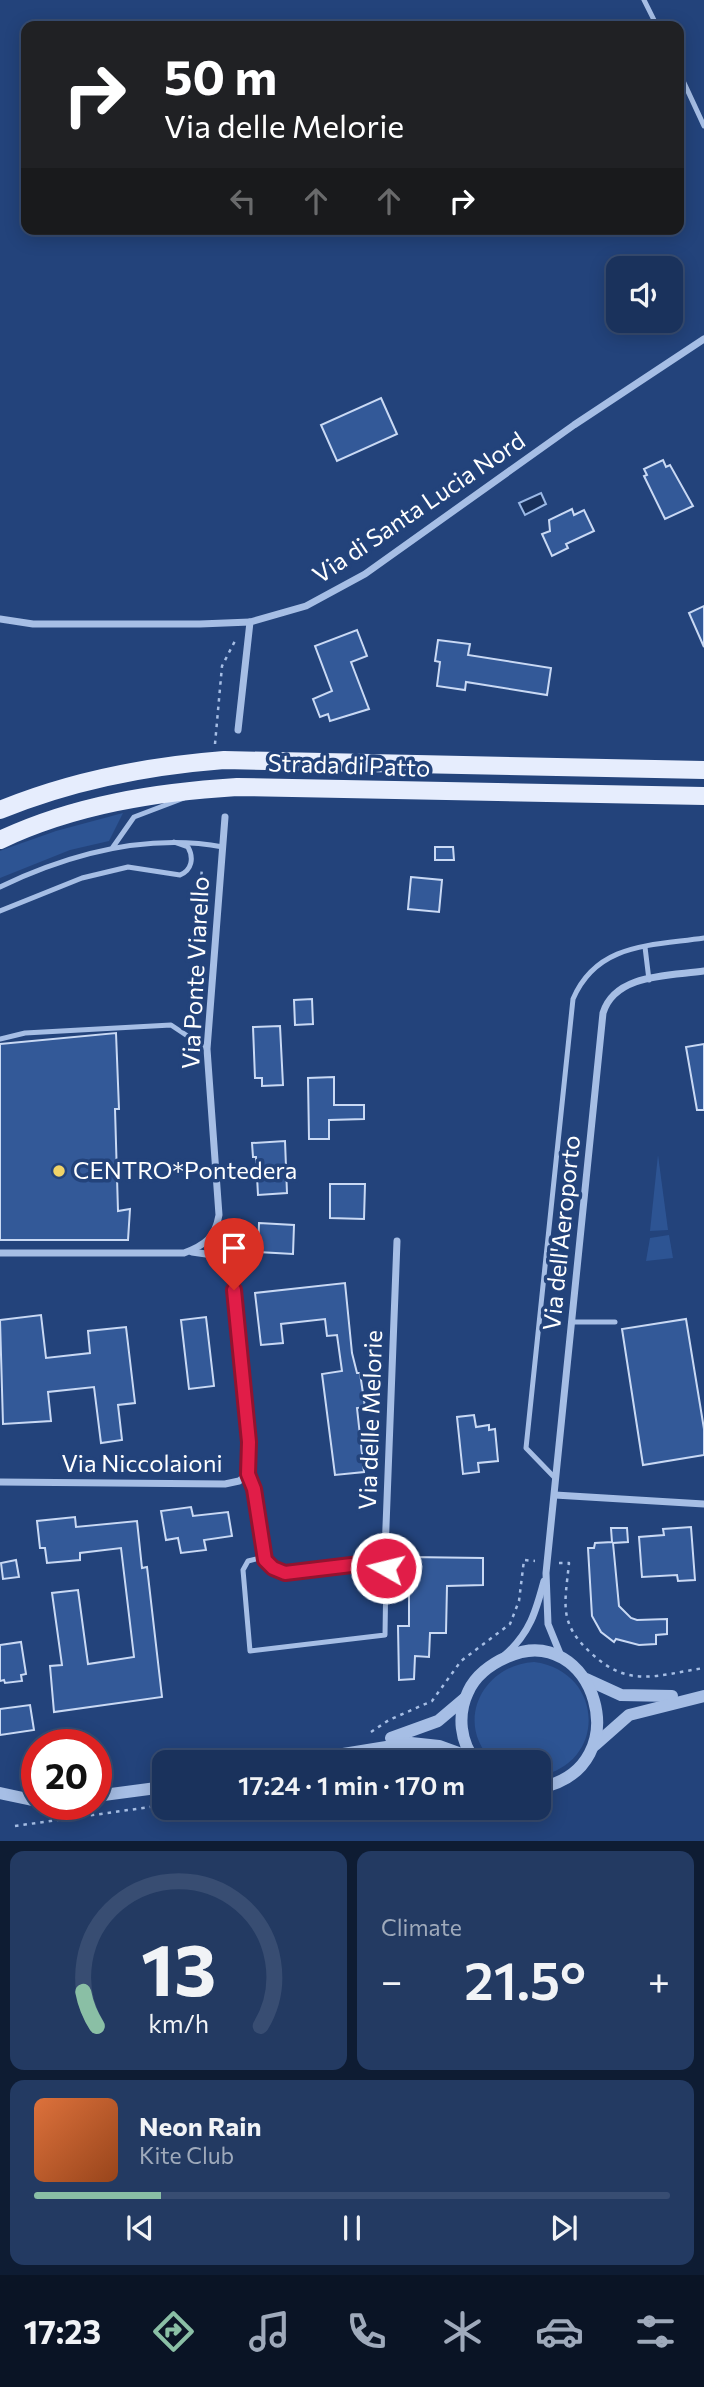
<!DOCTYPE html>
<html lang="en">
<head>
<meta charset="utf-8">
<style>
  :root { --surface:#1a325c; --page:#233a62; --text:#f1f3f6; --muted:#9faabb; --line:#384d72; --accent:#8abfa5 }
  body { margin:0; font-family:Commissioner,sans-serif; background:var(--page); color:var(--text); height:100vh; display:flex; flex-direction:column; font-size:26px; white-space:nowrap }
  * { box-sizing:border-box; margin:0 }
  p { font-size:23px; color:var(--muted) }
  .icon { flex:none; width:38px; height:38px; fill:none; stroke:currentColor; stroke-width:2; stroke-linecap:round; stroke-linejoin:round }
  .map { position:relative; height:1841px; overflow:hidden }
  .sheet { display:flex; flex-direction:column; gap:10px; padding:10px; background:#0e1c33; flex:1 }
  .sheet>* { flex:none }
  .banner { position:absolute; left:21px; top:21px; width:663px; height:214px; border-radius:14px; box-shadow:0 4px 18px #0003,0 0 0 2px var(--line); background:#202124; color:#fff; overflow:hidden }
  .controls { position:absolute; left:606px; top:256px; display:grid; gap:14px }
  .controls a { display:grid; place-items:center; width:77px; height:77px; border-radius:14px; background:var(--surface); box-shadow:0 4px 18px #0003,0 0 0 2px var(--line); font-size:35px }
  .speed { position:absolute; left:21px; top:1729px; display:flex; gap:14px; font-size:35px; font-weight:700; text-align:center }
  .speed>* { display:grid; place-content:center; width:91px; height:91px; border-radius:50%; background:var(--surface); box-shadow:0 4px 18px #0003,0 0 0 2px var(--line); line-height:1 }
  .speed .limit { border:10px solid #d22; background:#fff; color:#111 }
  .pin { position:absolute; display:grid; place-items:center; width:60px; height:60px; color:#fff; margin:-72px -30px; border-radius:50% 50% 50% 0; rotate:-45deg; box-shadow:0 0 7px #0007 }
  .pin .icon { rotate:45deg }
  .me { position:absolute; width:77px; margin:-38px; rotate:278deg; stroke-linejoin:round; filter:drop-shadow(0 0 5px #0008) }
  .turn { display:flex; align-items:center; gap:24px; height:147px; padding:0 28px; font-size:32px }
  .turn .icon { width:91px; height:91px; stroke-width:2.5 }
  .turn b { display:block; font-size:49px; line-height:60px }
  .lanes { display:flex; align-items:center; height:66px; padding:0 28px; background:#0003; justify-content:center; gap:35px; direction:ltr }
  .lanes .off { opacity:.35 }
  .big { font-size:52px; font-weight:600; line-height:1.1 }
  .sheet .widget { flex:1; display:flex; flex-direction:column; justify-content:center; gap:10px; min-width:0; padding:0 24px; border-radius:14px; background:var(--page) }
  .sheet .dial { align-items:center; gap:0 }
  .dial svg { height:182px; overflow:visible; fill:none; stroke:var(--line); stroke-width:7; stroke-linecap:round; text-anchor:middle }
  .dial text { fill:var(--text); stroke:none }
  .song { display:flex; align-items:center; gap:21px }
  .cover { width:84px; height:84px; border-radius:10px; background:linear-gradient(135deg,hsl(20 70% 55%),hsl(20 70% 35%)) }
  .played { height:7px; border-radius:4px; background:linear-gradient(90deg,var(--accent) 20%,var(--line) 20%) }
  .keys { display:flex; justify-content:space-around; direction:ltr }
  .heat { display:flex; justify-content:space-between; align-items:center; font-size:38px; direction:ltr }
  .sheet .tiles { flex:1; display:grid; gap:10px; grid-template-columns:1fr 1fr }
  .widget:last-child { grid-column:span 2 }
  .trip { position:absolute; left:152px; top:1750px; width:399px; height:70px; border-radius:14px; background:var(--surface); box-shadow:0 4px 18px #0003,0 0 0 2px var(--line); font-weight:600; line-height:70px; text-align:center }
  .tab-bar { display:flex; height:112px; justify-content:space-around; align-items:center; background:#0a1425; color:var(--muted) }
  .tab-bar .icon { width:49px; height:49px }
  .tab-bar .selected { color:var(--accent) }
  .tab-bar b { font-size:32px; color:var(--text) }
  .map>svg:first-child { display:block }
  .green { fill:#2d5493 }
  .water { fill:#18305b; stroke:#9ab8e6; stroke-width:2 }
  .building { fill:#335998; stroke:#c9d9f4; stroke-width:2 }
  .lines { fill:none; stroke-linecap:round; stroke-linejoin:round }
  .path { stroke:#a6bee5; stroke-width:2.5; stroke-dasharray:3.5 5; stroke-linecap:butt }
  .service { stroke:#a6bee5; stroke-width:5 }
  .minor { stroke:#a6bee5; stroke-width:7 }
  .tertiary { stroke:#a6bee5; stroke-width:12 }
  .primary { stroke:#e6edfd; stroke-width:18 }
  .route-casing { stroke:#92132f; stroke-width:18 }
  .route { stroke:#e11d48; stroke-width:12 }
  .poi-dot { fill:#f0d368; stroke:#23437b; stroke-width:2.5 }
  .labels { text-anchor:middle; stroke-width:7; stroke-linejoin:round; paint-order:stroke }
  .street-label { font-size:24px; fill:#fff; stroke:#23437b }
  .poi-label { font-size:24px; fill:#fff; stroke:#23437b; text-anchor:start }
</style>
</head>
<body>
<div class="map">
<svg width="704" height="1841" viewBox="0 0 704 1841">
  <rect width="100%" height="100%" fill="#23437b"/>
  <!-- green -->
  <g class="green">
    <polygon points="123,813 109,841 70,850 0,878 0,851 5,849 56,831"/>
    <polygon points="658,1155 668,1230 650,1231"/>
    <polygon points="669,1235 673,1258 646,1261 650,1238"/>
    <path d="M 534,1662 C 604,1671 608,1763 539,1776 L 539,1762 L 494,1762 C 453,1724 482,1665 534,1662 Z"/>
  </g>
  <!-- water -->
  <polygon class="water" points="541,493 546,504 525,515 519,503"/>
  <!-- building -->
  <g class="building">
    <polygon points="381,398 397,434 337,461 321,425"/>
    <polygon points="663,460 666,467 670,465 693,506 665,519 644,476 647,475 644,469"/>
    <polygon points="572,509 574,515 584,510 594,531 566,544 568,548 552,556 542,534 550,531 549,520"/>
    <polygon points="704,606 704,647 689,613"/>
    <polygon points="357,630 367,656 351,662 369,709 330,721 328,714 320,717 313,699 332,691 315,646"/>
    <polygon points="438,640 470,644 468,655 551,668 547,695 466,682 465,690 437,686 440,662 435,661"/>
    <polygon points="435,847 453,847 454,860 435,860"/>
    <polygon points="411,877 442,880 439,912 408,909"/>
    <polygon points="312,999 313,1024 295,1025 294,1000"/>
    <polygon points="280,1026 283,1085 262,1086 262,1078 255,1078 253,1027"/>
    <polygon points="116,1033 119,1109 115,1109 118,1211 130,1209 128,1240 0,1240 0,1044"/>
    <polygon points="704,1044 704,1110 697,1110 686,1047"/>
    <polygon points="334,1077 334,1105 364,1105 364,1119 329,1120 329,1139 309,1139 308,1078"/>
    <polygon points="285,1141 287,1193 258,1195 256,1157 253,1157 252,1143"/>
    <polygon points="330,1184 365,1184 364,1219 330,1218"/>
    <polygon points="259,1223 294,1225 293,1254 258,1252"/>
    <polygon points="345,1283 352,1353 357,1373 360,1373 365,1407 357,1408 364,1472 335,1475 322,1374 342,1371 337,1335 327,1336 325,1319 281,1324 283,1343 261,1345 255,1293"/>
    <polygon points="41,1315 46,1358 90,1353 88,1331 126,1327 135,1403 118,1405 122,1440 101,1443 94,1387 48,1392 51,1421 3,1424 0,1320"/>
    <polygon points="206,1317 214,1386 189,1389 181,1320"/>
    <polygon points="686,1319 704,1429 704,1455 643,1465 622,1329"/>
    <polygon points="474,1415 476,1427 489,1425 489,1430 495,1429 498,1461 478,1463 479,1472 463,1474 457,1417"/>
    <polygon points="191,1507 193,1516 228,1512 232,1536 204,1540 206,1550 181,1553 178,1538 166,1540 161,1511"/>
    <polygon points="75,1517 76,1527 137,1521 142,1568 147,1567 162,1697 54,1712 50,1666 62,1665 52,1593 78,1590 88,1664 134,1657 121,1548 80,1553 80,1560 47,1563 45,1548 40,1548 37,1521"/>
    <polygon points="691,1527 695,1580 678,1581 677,1575 642,1577 639,1537 664,1535 663,1529"/>
    <polygon points="611,1528 627,1528 628,1542 613,1543 619,1606 631,1618 637,1620 667,1619 667,1634 656,1635 656,1644 639,1645 616,1639 614,1642 601,1632 592,1616 588,1548 594,1548 595,1543 612,1542"/>
    <polygon points="409,1557 483,1558 483,1585 447,1586 446,1633 430,1633 429,1657 415,1656 414,1679 399,1680 398,1626 409,1626"/>
    <polygon points="16,1560 19,1577 3,1579 1,1563"/>
    <polygon points="21,1642 26,1674 21,1675 22,1681 5,1683 4,1680 0,1681 0,1645"/>
    <polygon points="30,1705 34,1730 0,1735 0,1709"/>
  </g>
  <g class="lines">
    <!-- path -->
    <g class="path">
      <polyline points="215,744 222,666 236,639"/>
      <polyline points="201,990 192,981 202,868"/>
      <path d="M 559,1563 L 569,1563 C 565,1604 558,1623 591,1653 C 629,1689 657,1675 704,1668"/>
      <polyline points="371,1732 389,1720 432,1701 461,1661 510,1624 519,1601 524,1560 535,1561"/>
      <polyline points="15,1826 164,1805"/>
    </g>
    <!-- service -->
    <g class="service">
      <polyline points="644,0 657,26"/>
      <polyline points="679,72 704,126"/>
      <polyline points="113,847 134,817 184,798"/>
      <path d="M 0,887 C 69,854 146,833 223,847"/>
      <path d="M 0,911 L 82,878 L 128,867 L 180,875 C 192,870 194,858 188,847 L 174,842"/>
      <polyline points="645,947 649,980"/>
      <polyline points="0,1039 25,1033 171,1025 207,1049"/>
      <polyline points="571,1322 615,1322"/>
      <path d="M 556,1479 L 526,1448 L 573,999 C 597,943 650,946 704,938"/>
      <polyline points="264,1557 248,1561 243,1570 250,1651 385,1635 386,1568 380,1558"/>
    </g>
    <!-- minor -->
    <g class="minor">
      <polyline points="0,619 33,624 200,624 250,622 306,606 365,574 574,425 704,339"/>
      <polyline points="238,730 250,622"/>
      <path d="M 0,1253 L 184,1253 C 205,1245 215,1238 219,1215 L 207,1049 L 225,817"/>
      <path d="M 248,1474 C 268,1501 248,1545 273,1568 C 291,1577 372,1568 385,1552 L 397,1241"/>
      <polyline points="0,1482 225,1484 239,1481 248,1474 249,1442 232,1274 220,1256 192,1252"/>
      <polyline points="555,1495 704,1504"/>
      <path d="M 505,1655 C 530,1633 536,1611 544,1581"/>
      <path d="M 561,1656 L 548,1624 L 546,1573 L 603,1013 C 615,973 671,976 704,971"/>
    </g>
    <!-- tertiary -->
    <g class="tertiary">
      <polyline points="586,1679 621,1695 672,1696"/>
      <polyline points="391,1738 438,1721 464,1699"/>
      <polyline points="595,1745 629,1715 704,1696"/>
      <polyline points="294,1762 411,1743 439,1746 472,1758"/>
      <path d="M 476,1762 C 460,1742 457,1715 468,1692 C 475,1676 491,1664 507,1657 C 593,1618 642,1768 539,1788"/>
      <polyline points="0,1793 37,1801"/>
      <polyline points="96,1796 164,1787"/>
    </g>
    <!-- primary -->
    <g class="primary">
      <path d="M 0,810 C 73,780 147,766 224,760 L 704,770"/>
      <path d="M 0,840 C 74,805 156,792 237,787 L 704,796"/>
    </g>
  </g>
  <g class="lines">
    <defs>
      <polyline id="route" points="234,1290 249,1442 248,1474 254,1489 265,1560 273,1568 285,1573 368,1563 380,1558 386,1568"/>
    </defs>
    <!-- route casing -->
    <use href="#route" class="route-casing"/>
    <!-- route -->
    <use href="#route" class="route"/>
  </g>
  <!-- markers -->
  <circle class="poi-dot" cx="59" cy="1171" r="7"/>
  <g class="labels">
    <!-- street labels -->
    <g class="street-label">
      <text transform="translate(419 508) rotate(-34)" y="8">Via di Santa Lucia Nord</text>
      <text transform="translate(349 766) rotate(2)" y="8">Strada di Patto</text>
      <text transform="translate(196 973) rotate(-87)" y="8">Via Ponte Viarello</text>
      <text transform="translate(562 1233) rotate(-84)" y="8">Via dell'Aeroporto</text>
      <text transform="translate(371 1420) rotate(-88)" y="8">Via delle Melorie</text>
      <text x="142" y="1472">Via Niccolaioni</text>
    </g>
    <!-- poi labels -->
    <g class="poi-label">
      <text x="73" y="1179">CENTRO*Pontedera</text>
    </g>
  </g>
</svg>
<div class="controls">
<a><svg class="icon" aria-label="sound" viewBox="0 0 24 24"><path d="M4 9h4l5-4v14l-5-4H4zM17 9q2 3 0 6"/></svg></a>
</div>
<div class="speed"><div class="limit">20</div></div>
<div class="pin" style="left:234px;top:1290px;background:#d93025"><svg class="icon" aria-label="arrive" viewBox="0 0 24 24"><path d="M6 21V4h12l-3 4 3 4H6"/></svg></div>
<svg class="me" style="left:386px;top:1568px" viewBox="-20 -20 40 40"><circle r="17" fill="#e11d48" stroke="#fff" stroke-width="3"/><path d="M0-11L8 9 0 5-8 9z" fill="#fff"/></svg>
<div class="trip">17:24 · 1 min · 170 m</div>
<div class="banner">
<div class="turn"><svg class="icon" aria-label="right" viewBox="0 0 24 24"><path d="M7 20v-9h11M14 6l5 5-5 5"/></svg><div><b>50 m</b>Via delle Melorie</div></div>
<div class="lanes"><svg class="icon off" aria-label="left" viewBox="0 0 24 24"><path d="M17 20v-9H6M10 6l-5 5 5 5"/></svg><svg class="icon off" aria-label="ahead" viewBox="0 0 24 24"><path d="M12 20V5M6 11l6-6 6 6"/></svg><svg class="icon off" aria-label="ahead" viewBox="0 0 24 24"><path d="M12 20V5M6 11l6-6 6 6"/></svg><svg class="icon" aria-label="right" viewBox="0 0 24 24"><path d="M7 20v-9h11M14 6l5 5-5 5"/></svg></div>
</div>
</div>
<section class="sheet">
<div class="tiles">
<div class="widget dial"><svg viewBox="0 0 100 80">
<path d="M14 69A42 42 0 1 1 86 69"/>
<path d="M14 69A42 42 0 0 1 8 54" stroke="#8abfa5"/>
<text x="50" y="56" font-size="32" font-weight="700">13</text>
<text x="50" y="72" font-size="11">km/h</text>
</svg></div>
<div class="widget"><p>Climate</p>
<div class="heat"><a>−</a><b class="big">21.5°</b><a>+</a></div>
</div>
<div class="widget">
<div class="song"><i class="cover"></i><div><b>Neon Rain</b><p>Kite Club</p></div></div>
<div class="played"></div>
<div class="keys"><svg class="icon" aria-label="previous" viewBox="0 0 24 24"><path d="M18 5L8 12l10 7zM5 5v14"/></svg><svg class="icon" aria-label="pause" viewBox="0 0 24 24"><path d="M8 5v14M16 5v14"/></svg><svg class="icon" aria-label="next" viewBox="0 0 24 24"><path d="M6 5l10 7-10 7zM19 5v14"/></svg></div>
</div>
</div>
</section>
<nav class="tab-bar">
<b>17:23</b>
<svg class="icon selected" aria-label="directions" viewBox="0 0 24 24"><path d="M12 3l9 9-9 9-9-9zM9 14v-3h6M13 9l2 2-2 2"/></svg>
<svg class="icon" aria-label="music" viewBox="0 0 24 24"><path d="M9 18V5l10-2v13"/><circle cx="6" cy="18" r="3"/><circle cx="16" cy="16" r="3"/></svg>
<svg class="icon" aria-label="phone" viewBox="0 0 24 24"><path d="M5 4h4l2 5-3 2q2 4 5 5l2-3 5 2v4C11 20 4 13 5 4z"/></svg>
<svg class="icon" aria-label="climate" viewBox="0 0 24 24"><path d="M12 3v18M4 7l16 10M4 17L20 7"/></svg>
<svg class="icon" aria-label="car" viewBox="0 0 24 24"><path d="M5 17H2v-5l4-1 3-4h7l3 4 3 1v5h-3M9 17h6M6 11h13"/><circle cx="7" cy="17" r="2"/><circle cx="17" cy="17" r="2"/></svg>
<svg class="icon" aria-label="filters" viewBox="0 0 24 24"><path d="M4 7h16M4 17h16"/><circle cx="9" cy="7" r="2"/><circle cx="15" cy="17" r="2"/></svg>
</nav>
</body>
</html>
